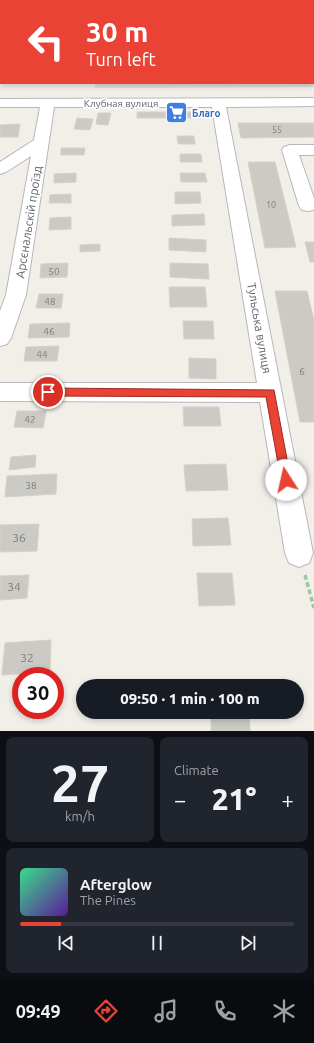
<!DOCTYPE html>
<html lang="en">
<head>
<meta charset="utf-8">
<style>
  :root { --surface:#171b24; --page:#20242c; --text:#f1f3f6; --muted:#9ea1a6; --line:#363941; --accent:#ea4335 }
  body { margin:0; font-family:Ubuntu,sans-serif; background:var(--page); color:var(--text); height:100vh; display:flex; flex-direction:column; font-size:15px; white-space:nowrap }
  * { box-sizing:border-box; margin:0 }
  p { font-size:13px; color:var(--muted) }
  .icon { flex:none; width:22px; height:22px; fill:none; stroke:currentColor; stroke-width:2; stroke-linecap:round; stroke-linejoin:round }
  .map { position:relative; height:731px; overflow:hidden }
  .sheet { display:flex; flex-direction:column; gap:6px; padding:6px; background:#0d0f14; flex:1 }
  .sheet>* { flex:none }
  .banner { position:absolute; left:0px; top:0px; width:314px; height:84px; box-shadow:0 2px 6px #0003; background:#ea4335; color:#fff; overflow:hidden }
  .speed { position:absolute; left:12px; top:667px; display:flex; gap:8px; font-size:20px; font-weight:700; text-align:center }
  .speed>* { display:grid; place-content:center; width:52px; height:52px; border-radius:50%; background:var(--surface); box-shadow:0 2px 6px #0003; line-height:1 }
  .speed .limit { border:6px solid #d22; background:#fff; color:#111 }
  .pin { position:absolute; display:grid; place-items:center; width:34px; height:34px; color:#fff; margin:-17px; border:2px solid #fff; border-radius:50%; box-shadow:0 1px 4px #0007 }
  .me { position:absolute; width:44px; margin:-22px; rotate:350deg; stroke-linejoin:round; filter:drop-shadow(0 0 3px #0008) }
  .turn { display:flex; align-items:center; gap:14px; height:84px; padding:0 20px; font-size:18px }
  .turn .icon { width:52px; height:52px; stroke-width:2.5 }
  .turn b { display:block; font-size:28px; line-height:34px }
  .big { font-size:30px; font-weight:800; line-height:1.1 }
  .sheet .widget { flex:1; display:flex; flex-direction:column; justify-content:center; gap:6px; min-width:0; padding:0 14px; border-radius:8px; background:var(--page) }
  .sheet .dial { align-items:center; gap:0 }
  .dial b { font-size:52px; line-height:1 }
  .song { display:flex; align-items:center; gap:12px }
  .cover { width:48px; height:48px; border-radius:6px; background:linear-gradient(135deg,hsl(150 70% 55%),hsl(270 70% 35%)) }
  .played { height:4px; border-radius:2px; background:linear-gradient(90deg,var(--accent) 15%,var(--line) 15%) }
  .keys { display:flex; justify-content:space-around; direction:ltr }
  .heat { display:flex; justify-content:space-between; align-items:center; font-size:22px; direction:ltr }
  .sheet .tiles { flex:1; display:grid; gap:6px; grid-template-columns:1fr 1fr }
  .widget:last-child { grid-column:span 2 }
  .trip { position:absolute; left:76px; top:679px; width:228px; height:40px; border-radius:20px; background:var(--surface); box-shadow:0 2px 6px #0003; font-weight:800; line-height:40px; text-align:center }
  .tabs { display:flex; height:64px; justify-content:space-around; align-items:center; background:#090b0e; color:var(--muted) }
  .tabs .icon { width:28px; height:28px }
  .tabs .current { color:var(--accent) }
  .tabs b { font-size:18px; color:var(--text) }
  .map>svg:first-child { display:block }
  .education { fill:#e1ded6 }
  .building { fill:#cccac5; stroke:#d6d1c6 }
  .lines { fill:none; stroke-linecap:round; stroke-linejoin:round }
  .minor-casing { stroke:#b5b8bc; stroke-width:2 }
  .path { stroke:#9cc7a9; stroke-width:3.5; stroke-dasharray:5 2.5; stroke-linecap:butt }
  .minor { fill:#fff; fill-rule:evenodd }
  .route { fill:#ea4335; stroke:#982c22 }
  .labels { text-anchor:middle; stroke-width:3.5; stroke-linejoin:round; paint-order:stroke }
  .far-number-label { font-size:9px; fill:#7a7d7f }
  .far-street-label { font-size:10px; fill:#5f6368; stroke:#fff }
  .far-shop-label { font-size:10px; font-weight:bold; fill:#366cbe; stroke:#fff; text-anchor:start }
  .number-label { font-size:10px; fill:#7a7d7f }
  .street-label { font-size:12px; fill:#5f6368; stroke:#fff }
  .near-number-label { font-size:12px; fill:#7a7d7f }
</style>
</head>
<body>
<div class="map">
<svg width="314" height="731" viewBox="0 0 314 731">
  <rect width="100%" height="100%" fill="#f1efe8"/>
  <!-- education -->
  <polygon class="education" points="105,0 314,0 314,87 95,88 95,83 313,83 313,1"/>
  <!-- building -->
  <g class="building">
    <polygon points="32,0 94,0 31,1"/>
    <polygon points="137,112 203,112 204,118 137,118"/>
    <polygon points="98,113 111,113 108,125 96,124"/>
    <polygon points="77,118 93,119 90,130 74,129"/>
    <polygon points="238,123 314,123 314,137 241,138"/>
    <polygon points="20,124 18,137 0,137 0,125"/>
    <polygon points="177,136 194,136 195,144 178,144"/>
    <polygon points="61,148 85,148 84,155 61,155"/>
    <polygon points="180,154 201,154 202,162 180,162"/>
    <polygon points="248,162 275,162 296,247 265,248"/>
    <polygon points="76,173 76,182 54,183 54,174"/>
    <polygon points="180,173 205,173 207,182 181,182"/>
    <polygon points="175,192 200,192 201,203 175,204"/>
    <polygon points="71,194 71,203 49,203 50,195"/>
    <polygon points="204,214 205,225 172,226 172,215"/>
    <polygon points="71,217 71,229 49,230 50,218"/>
    <polygon points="169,238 206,240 206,252 169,250"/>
    <polygon points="305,242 314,242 314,262 310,262"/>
    <polygon points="100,244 100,251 80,252 80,245"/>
    <polygon points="68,263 67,277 40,278 41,264"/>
    <polygon points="170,263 208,264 209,279 170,277"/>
    <polygon points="169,287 205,287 207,307 170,307"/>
    <polygon points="275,291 307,291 314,320 314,422 300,422"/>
    <polygon points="39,294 63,294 61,308 36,308"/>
    <polygon points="183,321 213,321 214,339 184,339"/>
    <polygon points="70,323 69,337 28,338 30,324"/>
    <polygon points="59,346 57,361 24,361 26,347"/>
    <polygon points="189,358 216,359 216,379 189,378"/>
    <polygon points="183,407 219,407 221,426 184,426"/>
    <polygon points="17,411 46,411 43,428 14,427"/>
    <polygon points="36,455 35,467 9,470 11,457"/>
    <polygon points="226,464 228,490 186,491 184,465"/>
    <polygon points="57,474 56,494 5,497 7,476"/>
    <polygon points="228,518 231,545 193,546 192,519"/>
    <polygon points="39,524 37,551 0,552 0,525"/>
    <polygon points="197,573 232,573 235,605 199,606"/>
    <polygon points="29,575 27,598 0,600 0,576"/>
    <polygon points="51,640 50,672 2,675 5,643"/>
    <polygon points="211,712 249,712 250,731 211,731"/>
  </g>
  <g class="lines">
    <defs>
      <g id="minor">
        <polygon points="241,0 253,0 254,1 242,1"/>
        <polygon points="314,98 314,106 226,107 313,553 309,563 299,567 289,563 285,553 260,402 0,401 0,383 257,383 212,107 54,107 26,295 11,338 7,344 0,346 0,311 6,295 31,156 6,172 0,174 0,162 34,140 40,107 0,107 0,99"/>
        <polygon points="290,145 314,145 314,155 299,155 314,198 314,210 308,211 302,210 299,206 282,150 284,147"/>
      </g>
    </defs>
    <!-- minor casing -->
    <use href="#minor" class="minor-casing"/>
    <!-- path -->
    <polyline class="path" points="305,575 314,608"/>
    <!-- minor -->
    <use href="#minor" class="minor"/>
  </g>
  <!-- route -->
  <polygon class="route" points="48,388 274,390 291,480 290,484 286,485 282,484 281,480 266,397 48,396 44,395 43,392 44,389"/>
  <!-- icons -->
  <defs>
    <symbol id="supermarket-square" viewBox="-11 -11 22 22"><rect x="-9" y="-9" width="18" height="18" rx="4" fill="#3f7fe0" stroke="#fff"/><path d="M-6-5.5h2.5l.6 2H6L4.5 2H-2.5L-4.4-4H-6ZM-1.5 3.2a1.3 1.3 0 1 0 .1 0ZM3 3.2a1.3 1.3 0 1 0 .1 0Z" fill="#fff"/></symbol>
  </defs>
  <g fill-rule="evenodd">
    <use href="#supermarket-square" x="164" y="100" width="25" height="25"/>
  </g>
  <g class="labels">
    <!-- far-number labels -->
    <g class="far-number-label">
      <text x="277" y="133">55</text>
      <text x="271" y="208">10</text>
    </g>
    <!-- far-street labels -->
    <g class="far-street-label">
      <text x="121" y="107">Клубная вулиця</text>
    </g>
    <!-- far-shop labels -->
    <g class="far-shop-label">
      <text x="192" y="117">Благо</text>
    </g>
    <!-- number labels -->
    <g class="number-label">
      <text x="54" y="275">50</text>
      <text x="50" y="305">48</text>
      <text x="49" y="335">46</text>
      <text x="42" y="358">44</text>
      <text x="302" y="375">6</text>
      <text x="30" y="423">42</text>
      <text x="31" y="489">38</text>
    </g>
    <!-- street labels -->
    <g class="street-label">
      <text transform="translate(29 222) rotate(-81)" y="4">Арсєнальскій проїзд</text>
      <text transform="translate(259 328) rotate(80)" y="4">Тульська вулиця</text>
    </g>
    <!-- near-number labels -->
    <g class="near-number-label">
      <text x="19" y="542">36</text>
      <text x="14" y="591">34</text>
      <text x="27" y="662">32</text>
    </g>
  </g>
</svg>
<div class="speed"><div class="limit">30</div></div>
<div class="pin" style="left:48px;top:392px;background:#d93025"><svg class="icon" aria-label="arrive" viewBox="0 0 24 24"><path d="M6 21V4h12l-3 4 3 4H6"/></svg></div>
<svg class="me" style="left:286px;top:480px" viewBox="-20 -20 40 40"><circle r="19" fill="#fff"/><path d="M0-13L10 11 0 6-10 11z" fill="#ea4335"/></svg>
<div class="trip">09:50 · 1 min · 100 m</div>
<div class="banner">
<div class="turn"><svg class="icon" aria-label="left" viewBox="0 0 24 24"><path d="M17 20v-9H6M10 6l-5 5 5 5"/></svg><div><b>30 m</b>Turn left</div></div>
</div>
</div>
<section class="sheet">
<div class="tiles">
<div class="widget dial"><b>27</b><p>km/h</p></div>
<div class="widget"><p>Climate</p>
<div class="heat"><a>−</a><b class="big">21°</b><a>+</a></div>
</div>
<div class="widget">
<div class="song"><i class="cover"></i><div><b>Afterglow</b><p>The Pines</p></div></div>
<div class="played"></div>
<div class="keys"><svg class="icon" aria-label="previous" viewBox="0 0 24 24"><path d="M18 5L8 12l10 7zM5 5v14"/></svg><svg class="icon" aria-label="pause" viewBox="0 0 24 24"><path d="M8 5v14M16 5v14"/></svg><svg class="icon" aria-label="next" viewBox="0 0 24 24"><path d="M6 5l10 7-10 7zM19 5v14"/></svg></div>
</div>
</div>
</section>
<nav class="tabs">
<b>09:49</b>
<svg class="icon current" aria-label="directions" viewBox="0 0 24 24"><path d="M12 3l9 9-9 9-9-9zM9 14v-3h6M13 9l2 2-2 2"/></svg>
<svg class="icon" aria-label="music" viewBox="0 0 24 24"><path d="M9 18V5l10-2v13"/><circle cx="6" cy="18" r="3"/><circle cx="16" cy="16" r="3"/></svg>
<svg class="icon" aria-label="phone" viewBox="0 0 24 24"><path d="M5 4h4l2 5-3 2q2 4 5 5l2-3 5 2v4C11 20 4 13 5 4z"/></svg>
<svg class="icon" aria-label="climate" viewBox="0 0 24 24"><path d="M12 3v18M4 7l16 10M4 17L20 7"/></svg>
</nav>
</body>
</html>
